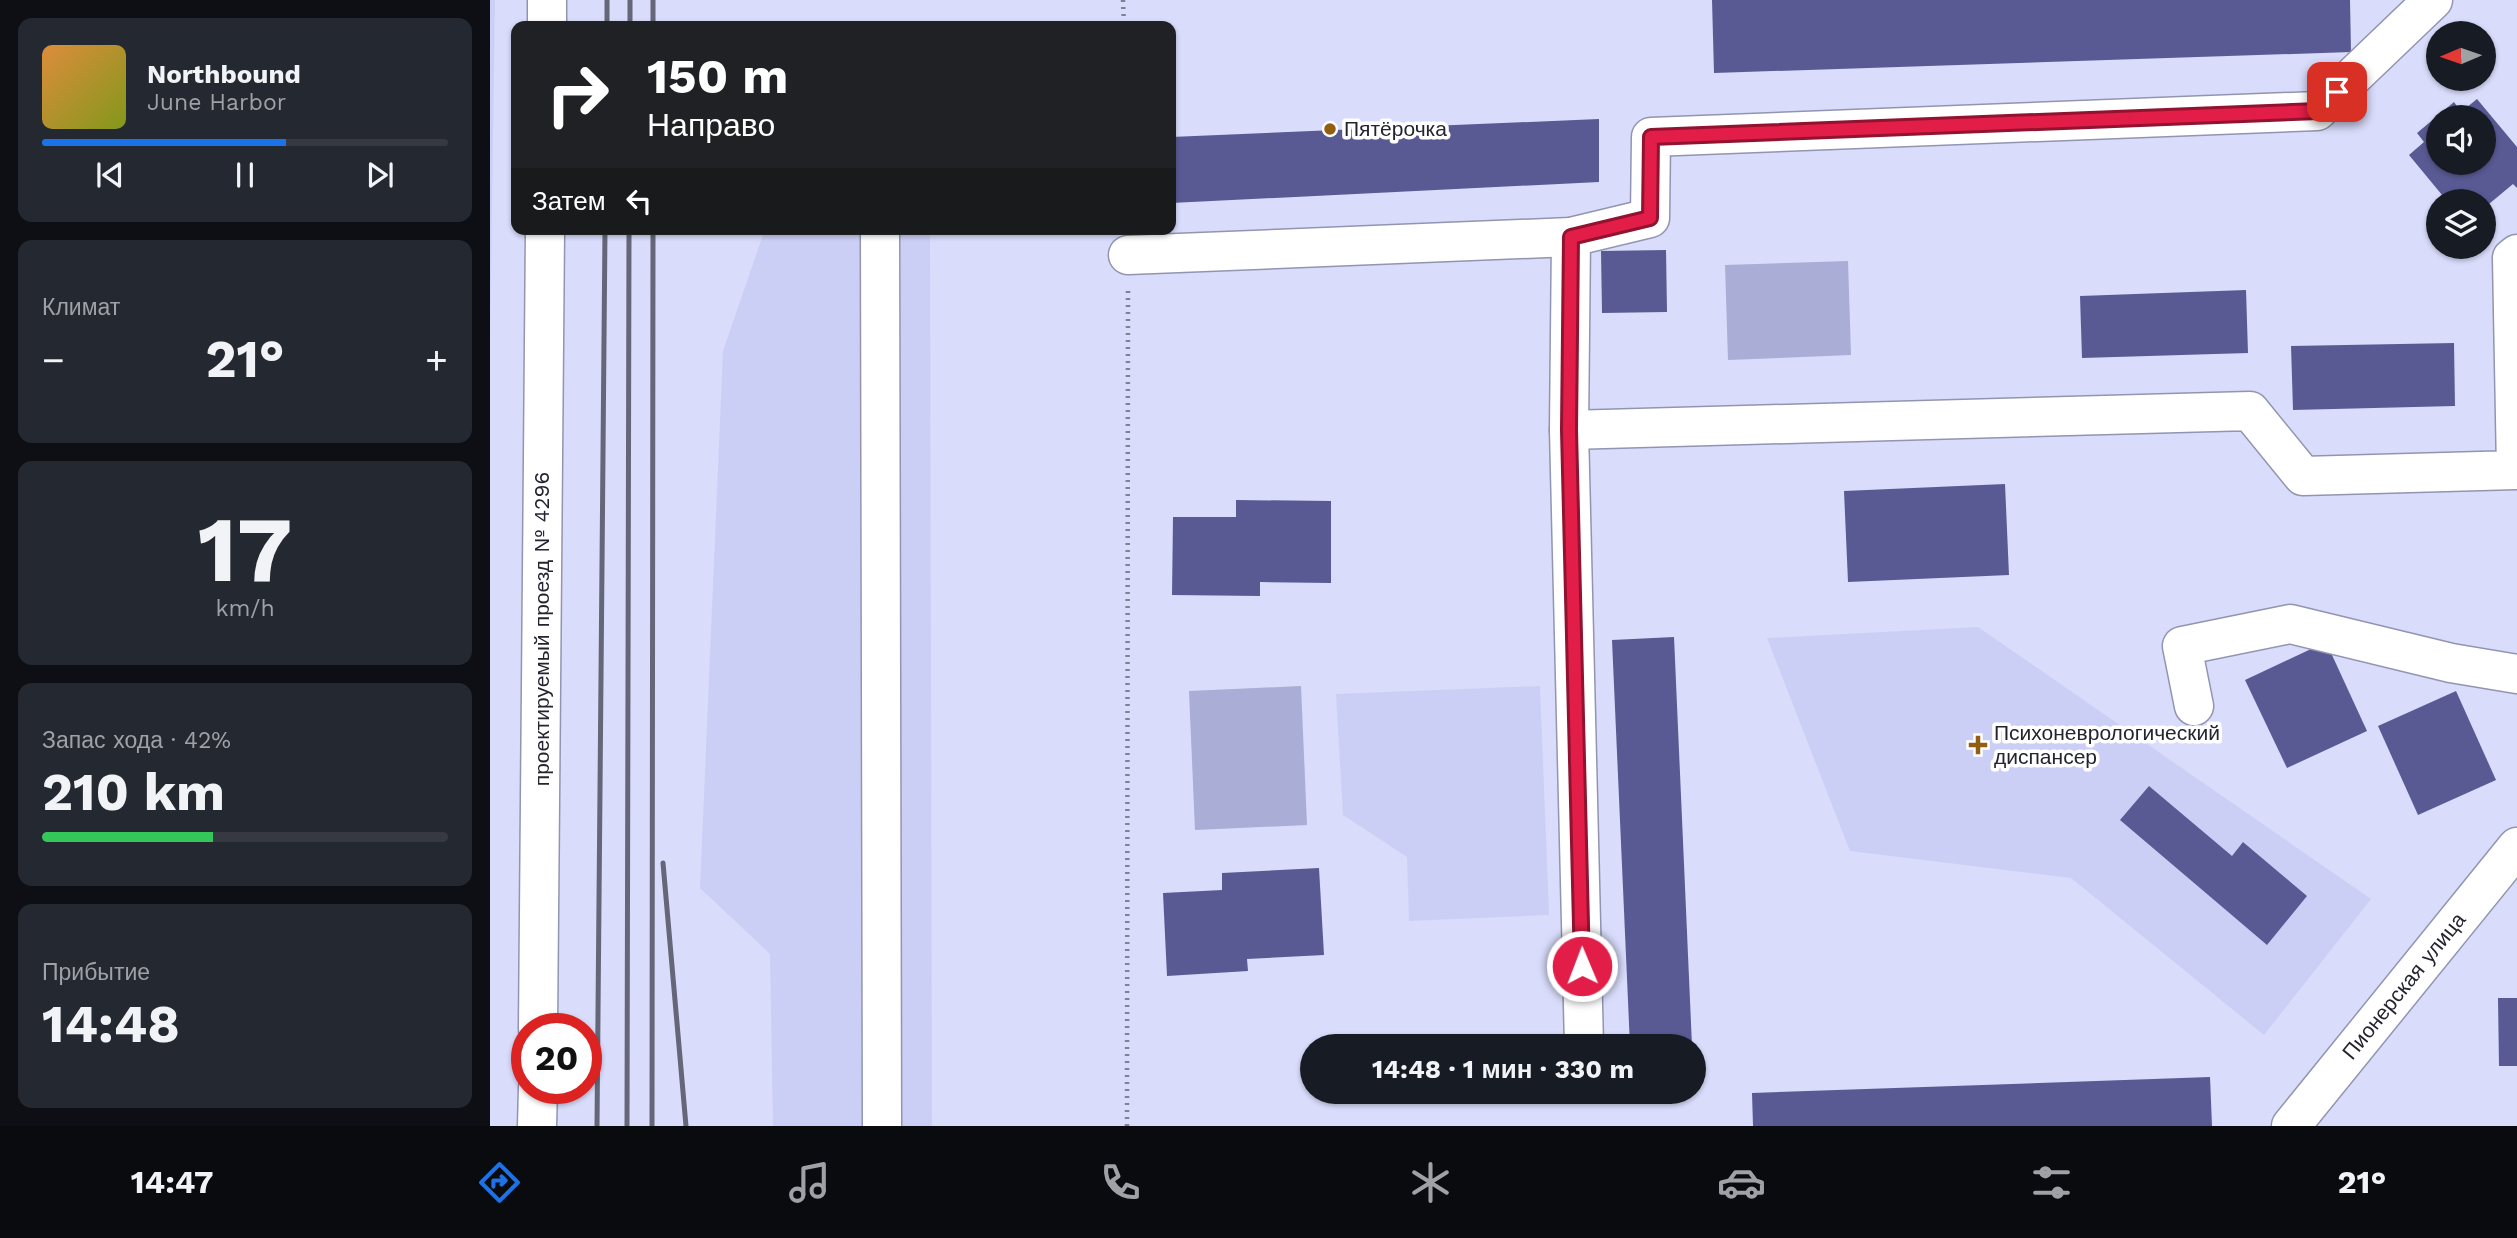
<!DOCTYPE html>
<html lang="ru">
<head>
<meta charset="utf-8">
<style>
  :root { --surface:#171b24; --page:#242831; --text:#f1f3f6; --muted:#9ea1a6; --line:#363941; --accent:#1a73e8 }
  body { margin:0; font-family:"Work Sans",sans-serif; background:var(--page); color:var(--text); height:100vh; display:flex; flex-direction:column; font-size:26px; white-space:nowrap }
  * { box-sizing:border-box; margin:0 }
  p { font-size:23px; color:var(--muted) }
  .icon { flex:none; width:38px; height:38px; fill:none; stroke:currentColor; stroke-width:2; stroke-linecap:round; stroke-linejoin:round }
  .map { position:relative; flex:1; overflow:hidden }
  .drawer { display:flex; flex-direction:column; gap:18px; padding:18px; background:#0d0f14; width:490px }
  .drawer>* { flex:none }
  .banner { position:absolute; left:21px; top:21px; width:665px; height:214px; border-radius:14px; box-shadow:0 2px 5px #0004; background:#202124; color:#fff; overflow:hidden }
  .needle { width:46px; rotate:268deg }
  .tools { position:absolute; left:1936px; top:21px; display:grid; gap:14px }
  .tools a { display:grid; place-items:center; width:70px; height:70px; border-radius:50%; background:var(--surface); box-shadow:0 2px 5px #0004; font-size:35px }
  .speed { position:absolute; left:21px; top:1013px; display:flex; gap:14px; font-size:35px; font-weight:700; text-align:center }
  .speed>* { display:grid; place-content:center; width:91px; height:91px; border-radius:50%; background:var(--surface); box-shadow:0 2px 5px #0004; line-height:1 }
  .speed .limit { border:10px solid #d22; background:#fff; color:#111 }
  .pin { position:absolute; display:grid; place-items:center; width:60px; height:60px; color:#fff; margin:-30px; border-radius:14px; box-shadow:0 4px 10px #0006 }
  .me { position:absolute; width:77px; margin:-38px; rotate:359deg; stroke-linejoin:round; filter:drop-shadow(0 0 5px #0008) }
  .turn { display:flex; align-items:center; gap:24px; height:147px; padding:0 21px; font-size:32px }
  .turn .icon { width:91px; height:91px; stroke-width:2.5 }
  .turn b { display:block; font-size:49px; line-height:60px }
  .then { display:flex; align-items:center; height:66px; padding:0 21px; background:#0003; gap:14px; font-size:26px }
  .big { font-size:52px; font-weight:700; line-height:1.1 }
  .drawer .card { flex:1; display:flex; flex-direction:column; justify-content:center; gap:10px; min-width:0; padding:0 24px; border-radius:14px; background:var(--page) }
  .drawer .dial { align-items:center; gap:0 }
  .dial b { font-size:91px; line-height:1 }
  .song { display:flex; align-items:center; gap:21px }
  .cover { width:84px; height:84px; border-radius:10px; background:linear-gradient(135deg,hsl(30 70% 55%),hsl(70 70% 35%)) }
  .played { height:7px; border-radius:4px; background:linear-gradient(90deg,var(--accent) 60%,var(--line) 60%) }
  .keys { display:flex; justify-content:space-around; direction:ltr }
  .heat { display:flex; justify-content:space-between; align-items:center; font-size:38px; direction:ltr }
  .charge { height:10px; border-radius:5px; background:linear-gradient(90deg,#34c759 42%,var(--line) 0) }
  .trip { position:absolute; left:810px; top:1034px; width:406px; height:70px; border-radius:35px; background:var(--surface); box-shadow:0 2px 5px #0004; font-weight:700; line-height:70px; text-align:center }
  .tabs { display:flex; height:112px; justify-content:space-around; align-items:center; background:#090b0e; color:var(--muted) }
  .tabs .icon { width:49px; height:49px }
  .tabs .active { color:var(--accent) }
  .tabs b { font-size:32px; color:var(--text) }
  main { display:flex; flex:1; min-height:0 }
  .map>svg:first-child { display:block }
  .built { fill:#cccff5 }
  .green { fill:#aaadd5 }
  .building { fill:#595a94; fill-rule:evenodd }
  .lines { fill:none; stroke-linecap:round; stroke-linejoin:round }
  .minor-casing { stroke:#9294b2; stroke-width:41 }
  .path { stroke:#7f8196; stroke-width:4.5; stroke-dasharray:2 5; stroke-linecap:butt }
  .minor { stroke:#fff; stroke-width:38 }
  .rail { stroke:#656678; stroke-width:5 }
  .route-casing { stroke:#92132f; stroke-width:18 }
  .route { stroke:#e11d48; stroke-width:12 }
  .poi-dot { fill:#925e11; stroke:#fff; stroke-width:2.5 }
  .labels { text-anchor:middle; stroke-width:7; stroke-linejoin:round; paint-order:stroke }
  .poi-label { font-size:21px; fill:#23242f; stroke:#fff; text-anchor:start }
  .street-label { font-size:21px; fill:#23242f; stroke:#fff }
</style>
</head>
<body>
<main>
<section class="drawer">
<div class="card">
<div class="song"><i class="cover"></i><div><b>Northbound</b><p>June Harbor</p></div></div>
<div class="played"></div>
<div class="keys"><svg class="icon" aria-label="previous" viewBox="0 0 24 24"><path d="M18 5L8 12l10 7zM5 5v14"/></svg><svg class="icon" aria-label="pause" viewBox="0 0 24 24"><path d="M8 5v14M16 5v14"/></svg><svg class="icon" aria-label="next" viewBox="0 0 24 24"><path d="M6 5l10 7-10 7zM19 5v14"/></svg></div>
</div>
<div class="card"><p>Климат</p>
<div class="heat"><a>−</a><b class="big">21°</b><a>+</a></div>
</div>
<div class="card dial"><b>17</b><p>km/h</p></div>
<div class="card"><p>Запас хода · 42%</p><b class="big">210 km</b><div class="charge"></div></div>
<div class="card"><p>Прибытие</p><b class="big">14:48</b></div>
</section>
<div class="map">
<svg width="2027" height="1126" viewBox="0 0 2027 1126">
  <rect width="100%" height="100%" fill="#d9dcfb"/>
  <!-- built -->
  <g class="built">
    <polygon points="0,0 5,0 0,341"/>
    <polygon points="275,229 440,229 442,1126 283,1126 280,954 210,888 233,351"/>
    <polygon points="1488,627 1881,899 1774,1035 1581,878 1360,851 1277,638"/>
    <polygon points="1050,686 1059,915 919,921 917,857 853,815 846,694"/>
  </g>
  <!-- green -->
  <g class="green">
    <polygon points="1358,261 1361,355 1238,360 1235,265"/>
    <polygon points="811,686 817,825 705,830 699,691"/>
  </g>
  <!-- building -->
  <g class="building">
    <polygon points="1222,0 1860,0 1861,52 1224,73"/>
    <path d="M 1987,99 L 2027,147 L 2027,188 L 2023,184 L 1993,209 L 1993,201 L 1978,199 L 1957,201 L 1919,155 L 1934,142 L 1927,133 L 1964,102 L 1971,112 ZM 1948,117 L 1993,117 L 1993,163 L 1948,163 Z"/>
    <polygon points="1109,119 1109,182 681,203 681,137"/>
    <polygon points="1176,250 1177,312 1112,313 1111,251"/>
    <polygon points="1756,290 1758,353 1592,358 1590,296"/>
    <polygon points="1964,343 1965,406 1803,410 1801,346"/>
    <polygon points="1515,484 1519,575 1358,582 1354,491"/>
    <polygon points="746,500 841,501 841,583 770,582 770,596 682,595 683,517 746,517"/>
    <polygon points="1184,637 1202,1046 1140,1046 1122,640"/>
    <polygon points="1836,642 1877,731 1797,768 1755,680"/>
    <polygon points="1966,691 2006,780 1928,815 1888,726"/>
    <polygon points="1659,786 1742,856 1753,842 1817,896 1777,945 1630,820"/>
    <polygon points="829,868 834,955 757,959 758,971 677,976 673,893 732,890 732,873"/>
    <polygon points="2008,998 2027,998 2027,1066 2009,1066"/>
    <polygon points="1720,1077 1722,1126 1263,1126 1262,1093"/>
  </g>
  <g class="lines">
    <defs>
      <g id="minor">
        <polyline points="57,26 57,0"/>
        <polyline points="390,229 392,1126"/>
        <polyline points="1081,237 1079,430 1760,411 1813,476 2026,470 2022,258 2027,254"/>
        <polyline points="638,255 1081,237 1160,218 1161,137 1827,111 1943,0"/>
        <polyline points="1079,430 1094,1046"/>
        <polyline points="1704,706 1692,646 1800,624 1961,663 2027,674"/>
        <polyline points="48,1029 55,229"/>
        <polyline points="47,1126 48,1088"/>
        <polyline points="1801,1126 2027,847"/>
      </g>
    </defs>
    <!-- minor casing -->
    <use href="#minor" class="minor-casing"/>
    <!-- path -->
    <g class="path">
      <polyline points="633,0 634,26"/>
      <polyline points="637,1126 638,290"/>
    </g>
    <!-- minor -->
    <use href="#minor" class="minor"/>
    <!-- rail -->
    <g class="rail">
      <polyline points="140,0 140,26"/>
      <polyline points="117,26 117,0"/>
      <polyline points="163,26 163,0"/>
      <polyline points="173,863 196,1126"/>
      <polyline points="107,1126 115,229"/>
      <polyline points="137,1126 139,229"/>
      <polyline points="162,1126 163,229"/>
    </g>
  </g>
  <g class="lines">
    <defs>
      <polyline id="route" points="1092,966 1079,430 1081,237 1160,218 1161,137 1828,111 1847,92"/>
    </defs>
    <!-- route casing -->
    <use href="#route" class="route-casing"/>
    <!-- route -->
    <use href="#route" class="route"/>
  </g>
  <!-- markers -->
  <g class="poi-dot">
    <circle cx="840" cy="129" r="7"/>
    <path d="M1484.5 734.5h7v7h7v7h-7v7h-7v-7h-7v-7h7z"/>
  </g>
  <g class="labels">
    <!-- poi labels -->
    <g class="poi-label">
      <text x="854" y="136">Пятёрочка</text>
      <text x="1504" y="740">Психоневрологический<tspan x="1504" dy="24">диспансер</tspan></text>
    </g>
    <!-- street labels -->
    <g class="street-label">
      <text transform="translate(52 629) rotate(-90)" y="7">проектируемый проезд № 4296</text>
      <text transform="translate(1914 986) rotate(-51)" y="7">Пионерская улица</text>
    </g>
  </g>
</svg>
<div class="tools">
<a><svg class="needle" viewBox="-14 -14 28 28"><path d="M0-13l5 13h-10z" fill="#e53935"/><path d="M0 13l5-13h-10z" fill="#9ea1a6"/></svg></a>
<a><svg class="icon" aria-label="sound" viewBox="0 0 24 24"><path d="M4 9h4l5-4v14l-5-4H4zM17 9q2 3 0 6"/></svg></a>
<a><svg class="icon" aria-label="layers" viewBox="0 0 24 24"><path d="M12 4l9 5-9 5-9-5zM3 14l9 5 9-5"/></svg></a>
</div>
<div class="speed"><div class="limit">20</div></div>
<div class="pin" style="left:1847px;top:92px;background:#d93025"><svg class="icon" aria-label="arrive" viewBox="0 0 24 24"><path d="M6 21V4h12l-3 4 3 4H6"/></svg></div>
<svg class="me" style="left:1092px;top:966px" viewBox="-20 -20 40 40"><circle r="17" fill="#e11d48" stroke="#fff" stroke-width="3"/><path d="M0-11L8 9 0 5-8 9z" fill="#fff"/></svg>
<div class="trip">14:48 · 1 мин · 330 m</div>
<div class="banner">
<div class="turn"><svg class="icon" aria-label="right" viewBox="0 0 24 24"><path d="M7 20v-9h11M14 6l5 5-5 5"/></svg><div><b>150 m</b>Направо</div></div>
<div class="then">Затем<svg class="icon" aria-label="left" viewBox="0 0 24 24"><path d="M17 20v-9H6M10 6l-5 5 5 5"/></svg></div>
</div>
</div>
</main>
<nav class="tabs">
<b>14:47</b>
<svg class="icon active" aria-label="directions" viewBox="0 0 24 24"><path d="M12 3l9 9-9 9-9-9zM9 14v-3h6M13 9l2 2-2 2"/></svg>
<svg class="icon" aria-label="music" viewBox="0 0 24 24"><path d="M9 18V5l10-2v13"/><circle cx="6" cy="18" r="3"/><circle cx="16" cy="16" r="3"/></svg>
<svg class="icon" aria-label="phone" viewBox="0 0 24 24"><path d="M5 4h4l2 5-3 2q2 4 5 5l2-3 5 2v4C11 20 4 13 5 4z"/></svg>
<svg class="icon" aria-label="climate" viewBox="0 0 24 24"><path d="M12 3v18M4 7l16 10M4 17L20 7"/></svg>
<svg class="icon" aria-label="car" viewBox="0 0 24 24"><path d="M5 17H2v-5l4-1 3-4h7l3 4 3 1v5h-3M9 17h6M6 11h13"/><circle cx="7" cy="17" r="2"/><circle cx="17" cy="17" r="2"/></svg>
<svg class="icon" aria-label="filters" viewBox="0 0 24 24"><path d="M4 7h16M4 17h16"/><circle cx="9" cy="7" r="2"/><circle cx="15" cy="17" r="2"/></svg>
<b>21°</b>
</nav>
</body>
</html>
